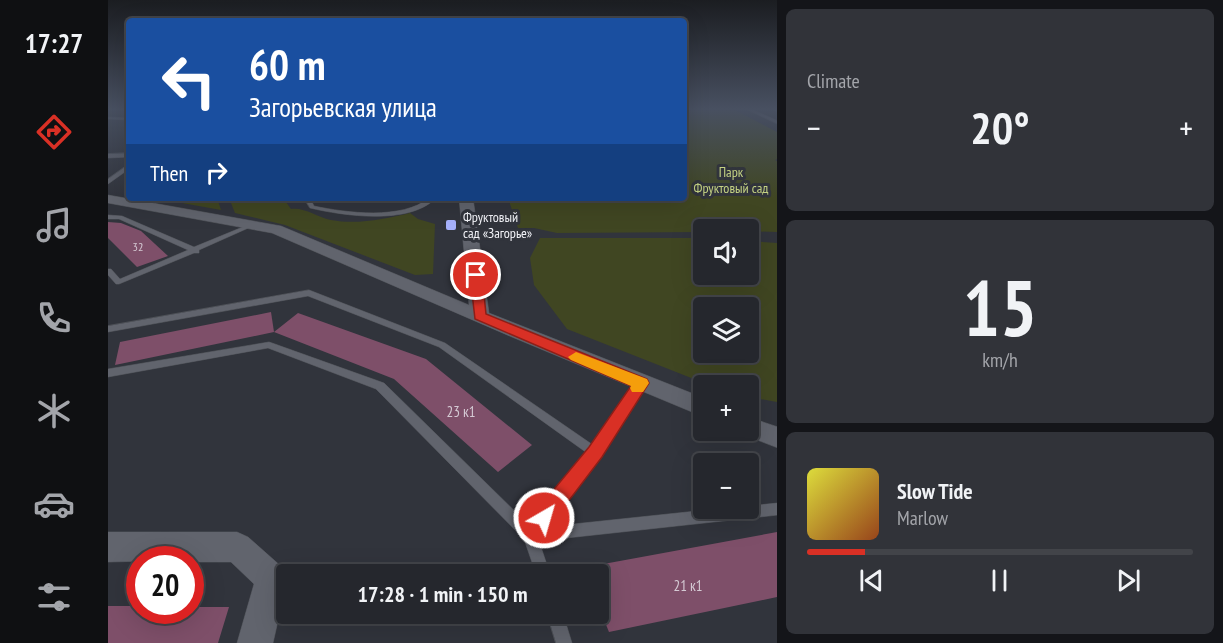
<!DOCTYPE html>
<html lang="en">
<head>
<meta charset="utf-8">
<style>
  :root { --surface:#25272d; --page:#313339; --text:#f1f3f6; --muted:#a3a5aa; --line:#424449; --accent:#d93025 }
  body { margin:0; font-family:"PT Sans Narrow",sans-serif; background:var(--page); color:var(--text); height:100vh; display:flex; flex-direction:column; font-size:22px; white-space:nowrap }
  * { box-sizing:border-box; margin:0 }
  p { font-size:20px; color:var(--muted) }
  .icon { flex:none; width:33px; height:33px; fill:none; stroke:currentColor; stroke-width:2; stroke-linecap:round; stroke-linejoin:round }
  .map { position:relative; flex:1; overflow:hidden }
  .details { display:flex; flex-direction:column; gap:9px; padding:9px; background:#141519; width:446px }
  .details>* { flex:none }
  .banner { position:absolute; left:18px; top:18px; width:561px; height:183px; border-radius:6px; box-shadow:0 6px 24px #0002,0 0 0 2px var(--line); background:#1a4fa0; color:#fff; overflow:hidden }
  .tools { position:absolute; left:585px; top:219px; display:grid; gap:12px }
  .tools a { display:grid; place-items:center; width:66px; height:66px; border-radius:6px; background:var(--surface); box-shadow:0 6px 24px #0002,0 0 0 2px var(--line); font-size:30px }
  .speed { position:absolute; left:18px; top:546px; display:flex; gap:12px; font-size:30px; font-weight:700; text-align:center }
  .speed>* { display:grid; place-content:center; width:78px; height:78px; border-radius:50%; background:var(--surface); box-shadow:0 6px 24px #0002,0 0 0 2px var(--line); line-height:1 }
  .speed .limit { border:9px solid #d22; background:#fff; color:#111 }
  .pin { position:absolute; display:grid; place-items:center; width:51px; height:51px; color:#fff; margin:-26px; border:3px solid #fff; border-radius:50%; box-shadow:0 2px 6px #0007 }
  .me { position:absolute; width:66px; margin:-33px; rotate:38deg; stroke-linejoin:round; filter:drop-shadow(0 0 4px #0008) }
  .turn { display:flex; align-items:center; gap:21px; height:126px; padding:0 24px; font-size:27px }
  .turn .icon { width:78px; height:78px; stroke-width:2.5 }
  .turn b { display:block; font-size:42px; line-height:51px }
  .then { display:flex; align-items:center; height:57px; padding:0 24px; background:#0003; gap:12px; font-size:22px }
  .big { font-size:45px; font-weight:800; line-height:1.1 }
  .details .card { flex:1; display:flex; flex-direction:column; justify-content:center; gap:9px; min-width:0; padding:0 21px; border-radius:9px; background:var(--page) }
  .details .dial { align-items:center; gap:0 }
  .dial b { font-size:78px; line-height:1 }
  .song { display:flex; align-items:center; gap:18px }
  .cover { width:72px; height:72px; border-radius:9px; background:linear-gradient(135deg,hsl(60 70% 55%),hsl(20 70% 35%)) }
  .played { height:6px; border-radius:3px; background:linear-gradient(90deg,var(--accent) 15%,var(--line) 15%) }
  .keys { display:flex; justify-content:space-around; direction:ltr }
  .heat { display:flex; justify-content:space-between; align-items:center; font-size:33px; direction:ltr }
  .trip { position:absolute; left:168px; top:564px; width:333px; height:60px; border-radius:6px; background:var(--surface); box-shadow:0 6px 24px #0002,0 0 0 2px var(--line); font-weight:800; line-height:60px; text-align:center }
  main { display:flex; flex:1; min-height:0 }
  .tab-bar { display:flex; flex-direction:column; width:108px; justify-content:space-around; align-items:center; background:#0f1012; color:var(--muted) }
  .tab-bar .icon { width:42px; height:42px }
  .tab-bar .current { color:var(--accent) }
  .tab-bar b { font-size:27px; color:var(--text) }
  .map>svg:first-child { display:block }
  .green { fill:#404622; fill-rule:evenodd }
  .building { fill:#7e4f69 }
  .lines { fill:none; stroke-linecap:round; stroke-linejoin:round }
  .service-casing { stroke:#4d5056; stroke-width:1 }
  .minor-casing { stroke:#4d5056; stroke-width:1 }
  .service { fill:#61646d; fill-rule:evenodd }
  .minor { fill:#61646d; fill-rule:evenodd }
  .route { fill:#d93025; stroke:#8d1f18; stroke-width:1.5 }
  .slow { fill:#f59e0b }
  .poi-dot { fill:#a6b1fc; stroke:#31343c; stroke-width:2 }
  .labels { text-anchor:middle; stroke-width:6; stroke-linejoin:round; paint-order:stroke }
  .number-label { font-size:12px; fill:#d5cad4 }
  .far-park-label { font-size:14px; fill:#c4d283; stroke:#31343c }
  .far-poi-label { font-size:14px; fill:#f2f3f8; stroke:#31343c; text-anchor:start }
  .near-number-label { font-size:15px; fill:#d5cad4 }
</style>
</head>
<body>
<main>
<nav class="tab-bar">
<b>17:27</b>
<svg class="icon current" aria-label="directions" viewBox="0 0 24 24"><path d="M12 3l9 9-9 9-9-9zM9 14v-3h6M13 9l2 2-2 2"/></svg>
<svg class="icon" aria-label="music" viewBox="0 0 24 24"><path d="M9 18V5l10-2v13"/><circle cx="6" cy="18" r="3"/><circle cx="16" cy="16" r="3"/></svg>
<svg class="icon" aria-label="phone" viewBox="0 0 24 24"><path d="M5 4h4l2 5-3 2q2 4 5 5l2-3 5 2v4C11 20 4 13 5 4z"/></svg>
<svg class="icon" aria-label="climate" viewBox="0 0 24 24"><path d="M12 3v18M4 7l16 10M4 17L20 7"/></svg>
<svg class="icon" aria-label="car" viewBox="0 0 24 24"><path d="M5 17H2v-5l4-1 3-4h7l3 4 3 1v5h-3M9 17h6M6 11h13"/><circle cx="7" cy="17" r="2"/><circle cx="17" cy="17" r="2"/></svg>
<svg class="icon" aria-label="filters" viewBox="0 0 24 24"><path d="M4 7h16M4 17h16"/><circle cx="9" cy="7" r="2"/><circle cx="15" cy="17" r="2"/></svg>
</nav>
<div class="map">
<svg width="670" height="643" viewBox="0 0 670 643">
  <rect width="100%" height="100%" fill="#31343c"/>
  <!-- green -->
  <g class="green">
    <polygon points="576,108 623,108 669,132 669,159 667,160 670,162 669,232 596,230 595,232 449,233 426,228 410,228 400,198 576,198"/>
    <polygon points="46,198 109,198 113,210"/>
    <path d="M 121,198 L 175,198 L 183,209 C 197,207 208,217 223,220 C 249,225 277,219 302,213 L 310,219 L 327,224 L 325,274 L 307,275 L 177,225 L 127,213 Z"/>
    <path d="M 432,238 L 595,238 L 596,274 L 640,274 L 641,241 L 669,243 L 669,402 L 641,397 L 640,386 L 601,385 L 459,329 L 426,285 L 422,258 ZM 596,308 L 640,308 L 640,352 L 596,352 Z"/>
  </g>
  <!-- building -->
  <g class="building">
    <polygon points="0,222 13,223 33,231 60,256 29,267 0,238"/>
    <polygon points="163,312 166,332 7,365 12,342"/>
    <polygon points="190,313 318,359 424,445 390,472 286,379 166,332"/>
    <polygon points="669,532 669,597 501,632 490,605 490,565"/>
    <polygon points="0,606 32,606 32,610 82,610 82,607 121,607 110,643 0,643"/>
  </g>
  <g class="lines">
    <defs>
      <g id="service">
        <polygon points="636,108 641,108 670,121 670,124"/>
        <polygon points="662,108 670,109 670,112 663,109"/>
        <polygon points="0,117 21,118 21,120 0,119"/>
        <polygon points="21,153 21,157 0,158 0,154"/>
        <polygon points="21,164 21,169 0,184 0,179"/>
        <path d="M 196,198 L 202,198 L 206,206 C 239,213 294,220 321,198 L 327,199 C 300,225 236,216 202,208 Z"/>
        <polygon points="0,215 14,216 86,247 142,224 146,224 147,225 91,250 91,253 86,253 11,284 8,284 0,275 0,269 3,269 12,279 80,250 11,219 0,219"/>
        <polygon points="201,290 337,343 485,445 529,380 537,380 538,383 537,386 491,455 437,527 617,508 640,508 640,506 670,503 670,515 431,541 442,574 428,574 416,539 268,389 160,348 0,377 0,369 161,342 164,343 276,383 421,525 479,453 331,347 200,296 0,332 0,326"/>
        <polygon points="439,614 455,614 464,643 448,643"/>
      </g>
      <g id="minor">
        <polygon points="0,195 173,226 361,305 351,198 365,198 381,313 596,398 596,417 404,337 164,233 0,203"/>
        <polygon points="640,417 670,427 670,448 631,433 630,430 640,430"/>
        <polygon points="0,532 129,532 140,537 175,568 178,575 178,585 165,643 129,643 146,584 123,562 82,562 82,560 0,562"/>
      </g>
    </defs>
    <!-- service casing -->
    <use href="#service" class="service-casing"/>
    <!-- minor casing -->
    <use href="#minor" class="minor-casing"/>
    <!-- service -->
    <use href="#service" class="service"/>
    <!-- minor -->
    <use href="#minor" class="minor"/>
  </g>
  <!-- sky -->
  <linearGradient id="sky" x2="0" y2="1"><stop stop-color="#1b1d21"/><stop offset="0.55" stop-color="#485061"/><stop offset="1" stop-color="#485061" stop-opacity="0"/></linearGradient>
  <rect width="670" height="198" fill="url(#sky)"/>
  <!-- route -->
  <polygon class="route" points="368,271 374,275 378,314 539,379 541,383 494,457 443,524 436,527 428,524 425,518 428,511 481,447 523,386 367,319 362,275"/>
  <!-- slow -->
  <polygon class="slow" points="468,352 539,379 541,383 535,392 524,392 522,388 523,386 463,360 460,357"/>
  <!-- markers -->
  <rect class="poi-dot" x="337" y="219" width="12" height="12" rx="3"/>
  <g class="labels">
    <!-- number labels -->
    <g class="number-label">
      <text x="30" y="251">32</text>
    </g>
    <!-- far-park labels -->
    <g class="far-park-label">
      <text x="623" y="177">Парк<tspan x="623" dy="16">Фруктовый сад</tspan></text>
    </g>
    <!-- far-poi labels -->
    <g class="far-poi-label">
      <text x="355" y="222">Фруктовый<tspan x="355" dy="16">сад «Загорье»</tspan></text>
    </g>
    <!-- near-number labels -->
    <g class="near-number-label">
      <text x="353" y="417">23 к1</text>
      <text x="580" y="591">21 к1</text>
    </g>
  </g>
</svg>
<div class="tools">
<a><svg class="icon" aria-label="sound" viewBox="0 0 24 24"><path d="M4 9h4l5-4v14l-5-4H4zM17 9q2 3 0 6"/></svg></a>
<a><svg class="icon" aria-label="layers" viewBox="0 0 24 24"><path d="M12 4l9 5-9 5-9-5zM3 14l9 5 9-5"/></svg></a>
<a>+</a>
<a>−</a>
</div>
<div class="speed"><div class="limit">20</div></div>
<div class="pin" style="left:368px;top:275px;background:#d93025"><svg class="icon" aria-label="arrive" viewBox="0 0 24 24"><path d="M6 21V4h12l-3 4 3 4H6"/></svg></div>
<svg class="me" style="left:436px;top:518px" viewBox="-20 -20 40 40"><circle r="17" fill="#d93025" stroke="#fff" stroke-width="3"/><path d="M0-11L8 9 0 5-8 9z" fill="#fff"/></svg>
<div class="trip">17:28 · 1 min · 150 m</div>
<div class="banner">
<div class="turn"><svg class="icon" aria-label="left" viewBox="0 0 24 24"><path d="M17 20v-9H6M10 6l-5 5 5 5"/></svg><div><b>60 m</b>Загорьевская улица</div></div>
<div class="then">Then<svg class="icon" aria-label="right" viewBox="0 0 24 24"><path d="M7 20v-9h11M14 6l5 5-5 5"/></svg></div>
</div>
</div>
<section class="details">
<div class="card"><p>Climate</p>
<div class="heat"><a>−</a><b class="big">20°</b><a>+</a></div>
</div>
<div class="card dial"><b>15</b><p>km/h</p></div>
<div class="card">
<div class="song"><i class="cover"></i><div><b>Slow Tide</b><p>Marlow</p></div></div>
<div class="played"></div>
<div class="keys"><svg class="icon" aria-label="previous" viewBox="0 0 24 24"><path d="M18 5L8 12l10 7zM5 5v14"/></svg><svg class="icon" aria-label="pause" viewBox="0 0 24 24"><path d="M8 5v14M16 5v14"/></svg><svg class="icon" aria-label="next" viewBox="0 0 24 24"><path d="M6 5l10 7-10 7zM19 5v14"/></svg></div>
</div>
</section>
</main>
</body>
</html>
